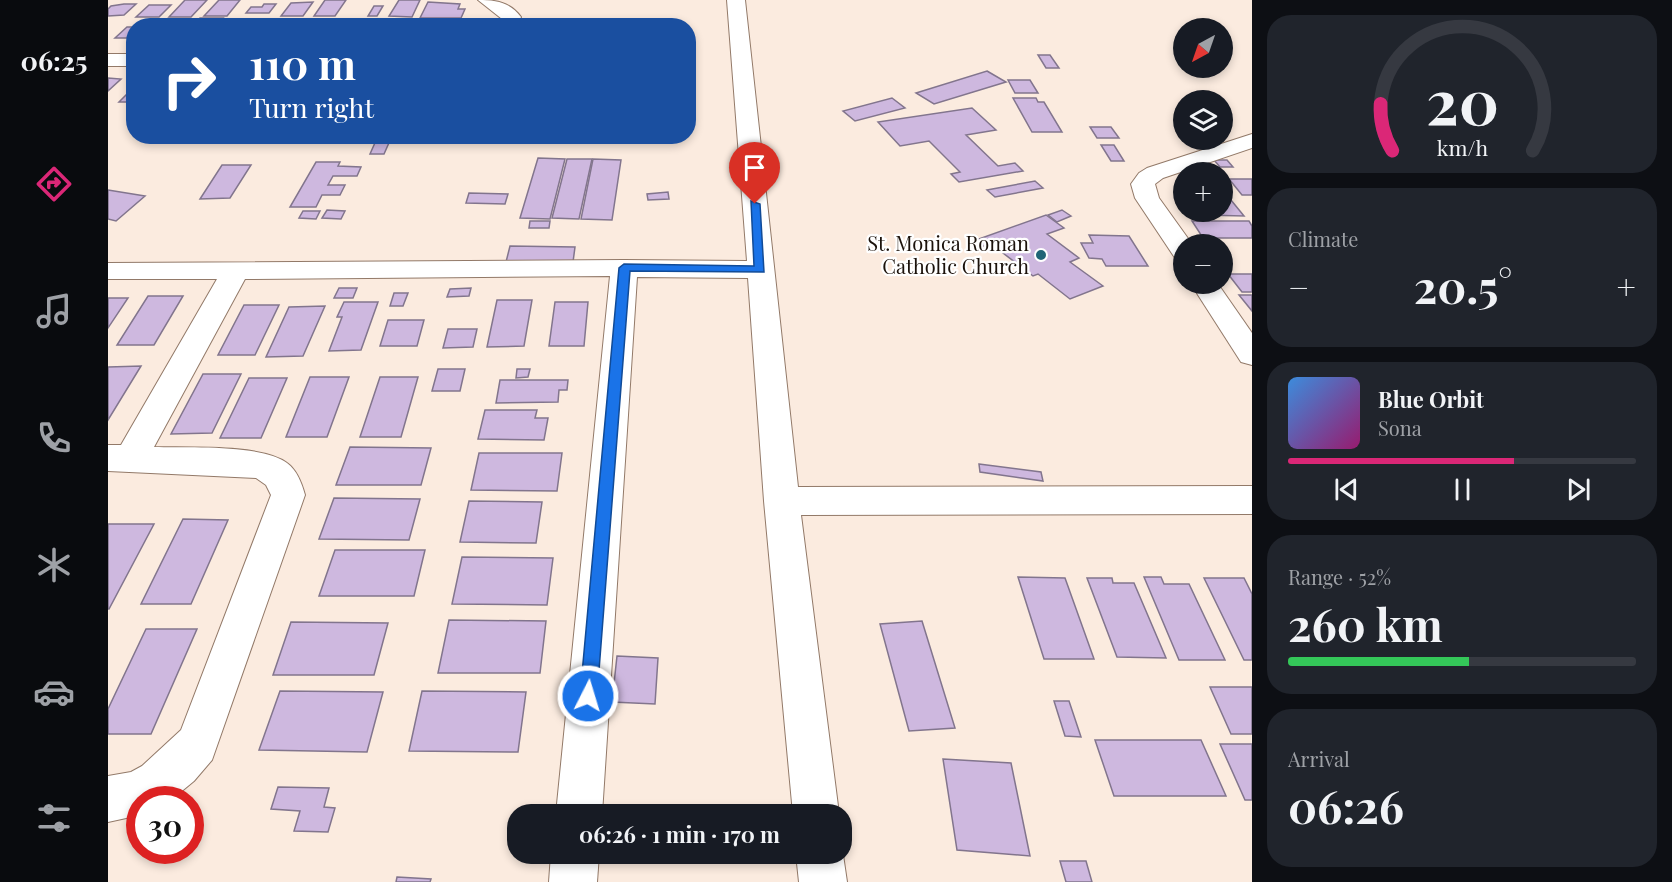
<!DOCTYPE html>
<html lang="en">
<head>
<meta charset="utf-8">
<style>
  :root { --surface:#171b24; --page:#20242c; --text:#f1f3f6; --muted:#9ea1a6; --line:#363941; --accent:#db2777 }
  body { margin:0; font-family:"Playfair Display",serif; background:var(--page); color:var(--text); height:100vh; display:flex; flex-direction:column; font-size:22px; white-space:nowrap }
  * { box-sizing:border-box; margin:0 }
  p { font-size:20px; color:var(--muted) }
  .icon { flex:none; width:33px; height:33px; fill:none; stroke:currentColor; stroke-width:2; stroke-linecap:round; stroke-linejoin:round }
  .map { position:relative; flex:1; overflow:hidden }
  .side { display:flex; flex-direction:column; gap:15px; padding:15px; background:#0d0f14; width:420px }
  .side>* { flex:none }
  .guide { position:absolute; left:18px; top:18px; width:570px; height:126px; border-radius:24px; box-shadow:0 3px 9px #0003; background:#1a4fa0; color:#fff; overflow:hidden }
  .needle { width:39px; rotate:220deg }
  .buttons { position:absolute; left:1065px; top:18px; display:grid; gap:12px }
  .buttons a { display:grid; place-items:center; width:60px; height:60px; border-radius:50%; background:var(--surface); box-shadow:0 3px 9px #0003; font-size:30px }
  .speed { position:absolute; left:18px; top:786px; display:flex; gap:12px; font-size:30px; font-weight:700; text-align:center }
  .speed>* { display:grid; place-content:center; width:78px; height:78px; border-radius:50%; background:var(--surface); box-shadow:0 3px 9px #0003; line-height:1 }
  .speed .limit { border:9px solid #d22; background:#fff; color:#111 }
  .pin { position:absolute; display:grid; place-items:center; width:51px; height:51px; color:#fff; margin:-62px -26px; border-radius:50% 50% 50% 0; rotate:-45deg; box-shadow:0 0 6px #0007 }
  .pin .icon { rotate:45deg }
  .me { position:absolute; width:66px; margin:-33px; rotate:5deg; stroke-linejoin:round; filter:drop-shadow(0 0 4px #0008) }
  .turn { display:flex; align-items:center; gap:21px; height:126px; padding:0 24px; font-size:27px }
  .turn .icon { width:78px; height:78px; stroke-width:2.5 }
  .turn b { display:block; font-size:42px; line-height:51px }
  .big { font-size:45px; font-weight:700; line-height:1.1 }
  .side .widget { flex:1; display:flex; flex-direction:column; justify-content:center; gap:9px; min-width:0; padding:0 21px; border-radius:24px; background:var(--page) }
  .side .dial { align-items:center; gap:0 }
  .dial svg { height:156px; overflow:visible; fill:none; stroke:var(--line); stroke-width:7; stroke-linecap:round; text-anchor:middle }
  .dial text { fill:var(--text); stroke:none }
  .song { display:flex; align-items:center; gap:18px }
  .cover { width:72px; height:72px; border-radius:9px; background:linear-gradient(135deg,hsl(210 70% 55%),hsl(320 70% 35%)) }
  .played { height:6px; border-radius:3px; background:linear-gradient(90deg,var(--accent) 65%,var(--line) 65%) }
  .keys { display:flex; justify-content:space-around; direction:ltr }
  .heat { display:flex; justify-content:space-between; align-items:center; font-size:33px; direction:ltr }
  .charge { height:9px; border-radius:4px; background:linear-gradient(90deg,#34c759 52%,var(--line) 0) }
  .trip { position:absolute; left:399px; top:804px; width:345px; height:60px; border-radius:24px; background:var(--surface); box-shadow:0 3px 9px #0003; font-weight:700; line-height:60px; text-align:center }
  main { display:flex; flex:1; min-height:0 }
  .menu { display:flex; flex-direction:column; width:108px; justify-content:space-around; align-items:center; background:#090b0e; color:var(--muted) }
  .menu .icon { width:42px; height:42px }
  .menu .current { color:var(--accent) }
  .menu b { font-size:27px; color:var(--text) }
  .map>svg:first-child { display:block }
  .building { fill:#ceb8df; stroke:#82758d; stroke-width:1.5 }
  .lines { fill:none; stroke-linecap:round; stroke-linejoin:round }
  .minor-casing { stroke:#927968; stroke-width:2 }
  .minor { fill:#fff; fill-rule:evenodd }
  .route { fill:#1a73e8; stroke:#114b97; stroke-width:1.5 }
  .poi-dot { fill:#206476; stroke:#fff; stroke-width:2 }
  .labels { text-anchor:middle; stroke-width:4.5; stroke-linejoin:round; paint-order:stroke }
  .poi-label { font-size:20px; fill:#1b120b; stroke:#fff; text-anchor:end }
</style>
</head>
<body>
<main>
<nav class="menu">
<b>06:25</b>
<svg class="icon current" aria-label="directions" viewBox="0 0 24 24"><path d="M12 3l9 9-9 9-9-9zM9 14v-3h6M13 9l2 2-2 2"/></svg>
<svg class="icon" aria-label="music" viewBox="0 0 24 24"><path d="M9 18V5l10-2v13"/><circle cx="6" cy="18" r="3"/><circle cx="16" cy="16" r="3"/></svg>
<svg class="icon" aria-label="phone" viewBox="0 0 24 24"><path d="M5 4h4l2 5-3 2q2 4 5 5l2-3 5 2v4C11 20 4 13 5 4z"/></svg>
<svg class="icon" aria-label="climate" viewBox="0 0 24 24"><path d="M12 3v18M4 7l16 10M4 17L20 7"/></svg>
<svg class="icon" aria-label="car" viewBox="0 0 24 24"><path d="M5 17H2v-5l4-1 3-4h7l3 4 3 1v5h-3M9 17h6M6 11h13"/><circle cx="7" cy="17" r="2"/><circle cx="17" cy="17" r="2"/></svg>
<svg class="icon" aria-label="filters" viewBox="0 0 24 24"><path d="M4 7h16M4 17h16"/><circle cx="9" cy="7" r="2"/><circle cx="15" cy="17" r="2"/></svg>
</nav>
<div class="map">
<svg width="1144" height="882" viewBox="0 0 1144 882">
  <rect width="100%" height="100%" fill="#fbebdf"/>
  <!-- building -->
  <g class="building">
    <polygon points="77,0 99,0 83,17 61,17"/>
    <polygon points="111,0 132,0 119,16 96,16"/>
    <polygon points="217,0 238,0 227,16 206,16"/>
    <polygon points="291,0 312,0 304,17 281,16"/>
    <polygon points="205,2 195,16 173,16 183,3"/>
    <polygon points="320,2 352,4 350,9 357,9 353,18 312,18"/>
    <polygon points="16,4 28,4 16,15 0,16 0,9 3,6"/>
    <polygon points="156,4 168,4 161,13 138,13 143,7 154,7"/>
    <polygon points="41,5 63,5 51,17 28,17"/>
    <polygon points="266,6 275,6 269,16 260,16"/>
    <polygon points="92,18 115,18 112,21 89,21"/>
    <polygon points="311,19 330,19 328,23 309,23"/>
    <polygon points="331,19 360,19 359,23 329,23"/>
    <polygon points="233,20 263,20 260,25 230,25"/>
    <polygon points="19,27 26,27 26,38 7,38"/>
    <polygon points="930,55 942,55 951,68 938,68"/>
    <polygon points="879,71 898,82 826,104 808,93"/>
    <polygon points="0,78 13,79 0,91"/>
    <polygon points="900,80 922,80 930,93 907,93"/>
    <polygon points="26,87 26,102 11,102"/>
    <polygon points="784,98 797,108 747,121 735,111"/>
    <polygon points="905,98 928,98 930,102 936,102 954,132 924,132"/>
    <polygon points="864,108 888,130 858,135 890,166 907,163 915,171 851,182 843,174 852,172 821,141 792,146 770,122"/>
    <polygon points="982,127 1003,127 1011,138 989,138"/>
    <polygon points="270,136 284,136 276,154 262,154"/>
    <polygon points="993,145 1006,145 1016,161 1003,161"/>
    <polygon points="430,158 457,159 442,219 412,218"/>
    <polygon points="459,159 484,159 471,219 444,218"/>
    <polygon points="485,159 513,160 504,220 473,219"/>
    <polygon points="1106,160 1119,160 1125,167 1112,167"/>
    <polygon points="208,162 232,162 230,166 253,167 249,176 225,176 220,185 237,185 232,195 214,195 208,207 182,207"/>
    <polygon points="114,165 143,165 122,198 92,199"/>
    <polygon points="1121,179 1144,179 1144,195 1134,195"/>
    <polygon points="927,181 935,188 887,197 879,190"/>
    <polygon points="1114,189 1136,216 1095,215 1092,212 1114,212"/>
    <polygon points="0,190 37,196 8,221 0,219"/>
    <polygon points="560,192 561,199 540,200 539,194"/>
    <polygon points="361,193 400,194 397,204 358,203"/>
    <polygon points="219,210 237,211 233,219 214,218"/>
    <polygon points="954,210 963,216 949,222 940,215"/>
    <polygon points="195,211 212,211 208,219 191,218"/>
    <polygon points="938,215 956,228 939,234 971,258 962,262 995,286 962,299 930,274 925,276 891,250 883,252 868,240"/>
    <polygon points="422,221 442,221 441,228 421,228"/>
    <polygon points="1084,221 1141,221 1144,226 1144,238 1095,238"/>
    <polygon points="981,235 1021,236 1040,266 998,266 994,259 981,258 973,243 985,243"/>
    <polygon points="402,246 467,247 465,262 398,262"/>
    <polygon points="1120,274 1144,274 1144,292 1134,292"/>
    <polygon points="231,288 249,288 245,298 226,298"/>
    <polygon points="363,288 361,296 339,297 342,289"/>
    <polygon points="286,293 300,293 295,306 282,306"/>
    <polygon points="1131,295 1144,295 1144,311"/>
    <polygon points="40,296 75,296 46,345 9,345"/>
    <polygon points="0,298 20,298 0,328"/>
    <polygon points="389,300 424,300 416,346 379,347"/>
    <polygon points="236,302 270,302 253,350 221,351 234,317 229,317"/>
    <polygon points="447,302 480,302 476,346 441,346"/>
    <polygon points="136,305 171,305 147,355 110,355"/>
    <polygon points="217,306 195,356 158,357 181,307"/>
    <polygon points="280,320 316,320 309,346 272,346"/>
    <polygon points="340,329 369,329 365,347 335,348"/>
    <polygon points="33,366 0,420 0,367"/>
    <polygon points="330,369 357,369 352,391 324,391"/>
    <polygon points="409,369 422,369 420,377 408,378"/>
    <polygon points="95,374 133,374 104,433 63,434"/>
    <polygon points="202,377 241,377 219,437 178,437"/>
    <polygon points="272,377 310,377 293,437 252,437"/>
    <polygon points="141,378 179,378 153,438 112,438"/>
    <polygon points="392,380 460,380 459,390 451,390 450,402 388,403"/>
    <polygon points="377,410 429,410 427,418 440,418 436,440 370,439"/>
    <polygon points="242,447 323,448 313,485 228,485"/>
    <polygon points="371,453 454,453 449,491 363,490"/>
    <polygon points="871,464 933,472 935,481 872,472"/>
    <polygon points="226,498 312,499 301,540 211,539"/>
    <polygon points="361,501 434,502 428,543 352,542"/>
    <polygon points="75,519 120,520 83,604 33,604"/>
    <polygon points="0,524 46,524 1,609 0,609"/>
    <polygon points="227,550 317,550 306,596 211,596"/>
    <polygon points="354,557 445,558 439,605 344,604"/>
    <polygon points="910,577 957,578 986,659 936,659"/>
    <polygon points="1036,577 1053,577 1056,584 1081,584 1117,660 1071,660"/>
    <polygon points="979,578 1004,578 1005,583 1026,583 1058,658 1009,657"/>
    <polygon points="1096,578 1136,578 1144,594 1144,660 1136,660"/>
    <polygon points="341,620 438,621 432,673 330,673"/>
    <polygon points="814,621 847,728 801,731 772,624"/>
    <polygon points="183,622 280,623 266,675 165,675"/>
    <polygon points="38,629 89,629 43,734 0,734 0,709"/>
    <polygon points="509,656 550,658 547,704 504,702"/>
    <polygon points="1102,687 1144,687 1144,734 1123,734"/>
    <polygon points="172,691 275,692 259,752 151,750"/>
    <polygon points="314,691 418,692 410,752 301,751"/>
    <polygon points="946,701 961,701 973,737 957,736"/>
    <polygon points="987,740 1093,740 1118,796 1006,796"/>
    <polygon points="1112,744 1144,744 1144,800 1137,800"/>
    <polygon points="835,759 903,763 922,856 849,850"/>
    <polygon points="170,787 221,788 216,807 227,808 220,832 186,831 192,811 163,809"/>
    <polygon points="952,861 978,861 984,882 958,882"/>
    <polygon points="289,877 323,879 322,882 288,882"/>
  </g>
  <g class="lines">
    <defs>
      <g id="minor">
        <path d="M 370,0 C 388,0 402,2 413,17 L 409,26 L 391,26 L 394,19 Z"/>
        <path d="M 619,0 L 637,0 L 690,487 L 1144,486 L 1144,514 L 693,515 L 731,814 L 685,814 L 656,501 L 640,278 L 529,277 L 494,814 L 448,814 L 502,276 L 137,279 L 46,447 C 79,448 154,444 179,463 C 189,470 194,484 197,495 L 104,760 L 86,781 L 63,800 L 32,800 L 32,815 L 0,822 L 0,776 L 23,772 L 34,766 L 73,730 L 163,495 L 158,485 L 148,478 L 0,471 L 0,445 L 13,445 L 109,279 L 0,279 L 0,263 L 516,260 L 639,261 Z"/>
        <rect x="0" y="54" width="26" height="12"/>
        <polygon points="1144,134 1144,148 1055,178 1047,184 1051,198 1084,244 1076,244 1076,260 1067,258 1027,198 1023,184 1031,173 1039,168"/>
        <polygon points="1083,284 1110,284 1144,333 1144,365 1133,362"/>
        <polygon points="734,848 739,882 691,882 688,854 734,854"/>
        <polygon points="443,854 491,854 489,882 441,882"/>
      </g>
    </defs>
    <!-- minor casing -->
    <use href="#minor" class="minor-casing"/>
    <!-- minor -->
    <use href="#minor" class="minor"/>
  </g>
  <!-- route -->
  <polygon class="route" points="643,201 652,204 656,272 522,271 489,696 487,702 480,704 474,702 472,696 511,268 516,264 646,266"/>
  <!-- markers -->
  <circle class="poi-dot" cx="933" cy="255" r="6"/>
  <g class="labels">
    <!-- poi labels -->
    <g class="poi-label">
      <text x="921" y="251">St. Monica Roman<tspan x="921" dy="23">Catholic Church</tspan></text>
    </g>
  </g>
</svg>
<div class="buttons">
<a><svg class="needle" viewBox="-14 -14 28 28"><path d="M0-13l5 13h-10z" fill="#e53935"/><path d="M0 13l5-13h-10z" fill="#9ea1a6"/></svg></a>
<a><svg class="icon" aria-label="layers" viewBox="0 0 24 24"><path d="M12 4l9 5-9 5-9-5zM3 14l9 5 9-5"/></svg></a>
<a>+</a>
<a>−</a>
</div>
<div class="speed"><div class="limit">30</div></div>
<div class="pin" style="left:647px;top:204px;background:#d93025"><svg class="icon" aria-label="arrive" viewBox="0 0 24 24"><path d="M6 21V4h12l-3 4 3 4H6"/></svg></div>
<svg class="me" style="left:480px;top:696px" viewBox="-20 -20 40 40"><circle r="17" fill="#1a73e8" stroke="#fff" stroke-width="3"/><path d="M0-11L8 9 0 5-8 9z" fill="#fff"/></svg>
<div class="trip">06:26 · 1 min · 170 m</div>
<div class="guide">
<div class="turn"><svg class="icon" aria-label="right" viewBox="0 0 24 24"><path d="M7 20v-9h11M14 6l5 5-5 5"/></svg><div><b>110 m</b>Turn right</div></div>
</div>
</div>
<section class="side">
<div class="widget dial"><svg viewBox="0 0 100 80">
<path d="M14 69A42 42 0 1 1 86 69"/>
<path d="M14 69A42 42 0 0 1 8 45" stroke="#db2777"/>
<text x="50" y="56" font-size="32" font-weight="700">20</text>
<text x="50" y="72" font-size="11">km/h</text>
</svg></div>
<div class="widget"><p>Climate</p>
<div class="heat"><a>−</a><b class="big">20.5°</b><a>+</a></div>
</div>
<div class="widget">
<div class="song"><i class="cover"></i><div><b>Blue Orbit</b><p>Sona</p></div></div>
<div class="played"></div>
<div class="keys"><svg class="icon" aria-label="previous" viewBox="0 0 24 24"><path d="M18 5L8 12l10 7zM5 5v14"/></svg><svg class="icon" aria-label="pause" viewBox="0 0 24 24"><path d="M8 5v14M16 5v14"/></svg><svg class="icon" aria-label="next" viewBox="0 0 24 24"><path d="M6 5l10 7-10 7zM19 5v14"/></svg></div>
</div>
<div class="widget"><p>Range · 52%</p><b class="big">260 km</b><div class="charge"></div></div>
<div class="widget"><p>Arrival</p><b class="big">06:26</b></div>
</section>
</main>
</body>
</html>
